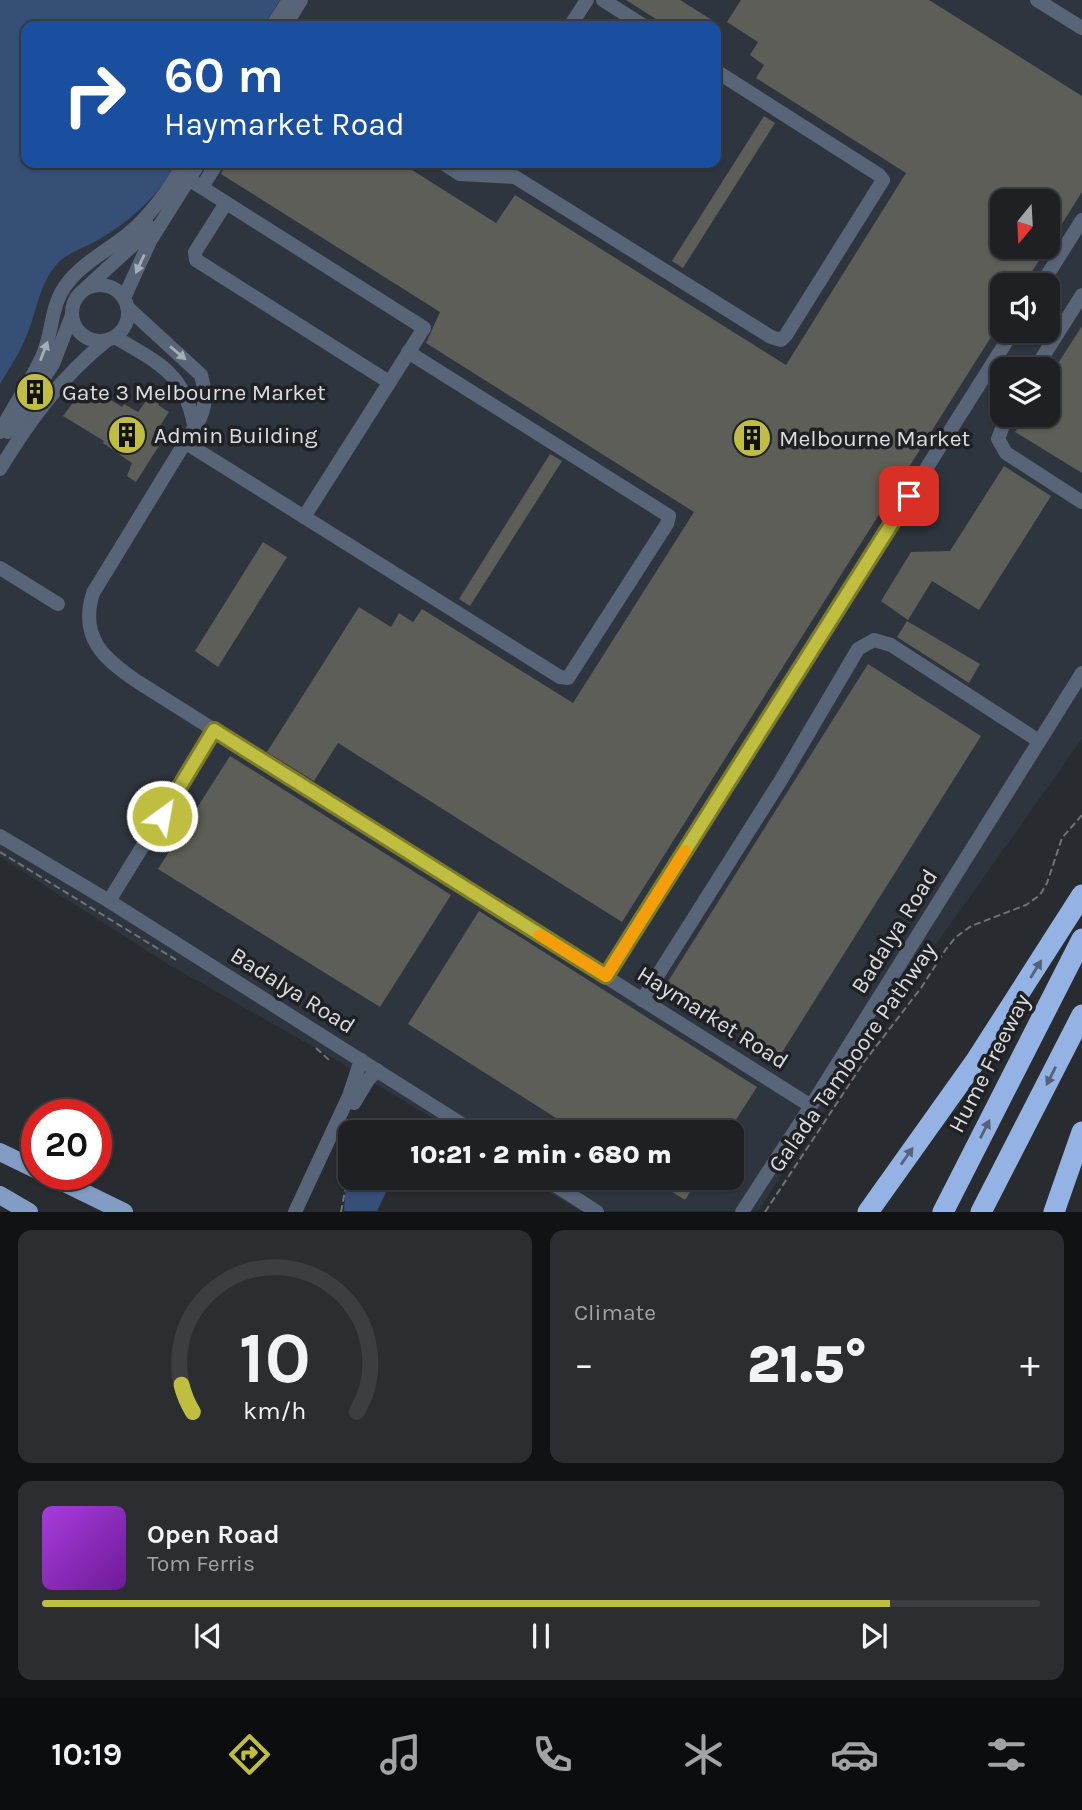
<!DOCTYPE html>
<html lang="en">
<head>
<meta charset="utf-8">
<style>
  :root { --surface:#1e2023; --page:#2b2d30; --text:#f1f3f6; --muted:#a1a3a6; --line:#3c3e41; --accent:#c0be41 }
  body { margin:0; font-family:Karla,sans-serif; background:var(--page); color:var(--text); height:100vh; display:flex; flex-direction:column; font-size:26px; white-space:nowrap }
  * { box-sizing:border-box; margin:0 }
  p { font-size:23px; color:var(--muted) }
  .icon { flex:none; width:38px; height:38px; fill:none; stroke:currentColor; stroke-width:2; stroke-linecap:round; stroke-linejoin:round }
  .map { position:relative; height:1212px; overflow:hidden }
  .panel { display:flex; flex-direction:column; gap:18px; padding:18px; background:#101213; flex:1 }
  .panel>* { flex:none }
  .top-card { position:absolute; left:21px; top:21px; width:700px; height:147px; border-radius:14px; box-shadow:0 2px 5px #0004,0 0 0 2px var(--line); background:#1a4fa0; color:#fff; overflow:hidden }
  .needle { width:46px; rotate:198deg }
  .controls { position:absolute; left:990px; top:189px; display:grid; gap:14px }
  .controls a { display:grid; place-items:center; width:70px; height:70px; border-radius:14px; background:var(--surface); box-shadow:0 2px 5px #0004,0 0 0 2px var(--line); font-size:35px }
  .speed { position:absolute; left:21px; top:1099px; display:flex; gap:14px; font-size:35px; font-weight:700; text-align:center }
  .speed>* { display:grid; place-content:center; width:91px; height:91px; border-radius:50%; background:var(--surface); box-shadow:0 2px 5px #0004,0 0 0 2px var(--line); line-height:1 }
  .speed .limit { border:10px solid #d22; background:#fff; color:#111 }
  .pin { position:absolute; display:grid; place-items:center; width:60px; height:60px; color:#fff; margin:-30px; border-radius:14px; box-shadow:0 4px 10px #0006 }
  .me { position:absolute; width:77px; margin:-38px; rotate:32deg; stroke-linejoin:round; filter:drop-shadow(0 0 5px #0008) }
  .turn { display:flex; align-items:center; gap:24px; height:147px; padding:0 28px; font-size:32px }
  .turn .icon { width:91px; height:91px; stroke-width:2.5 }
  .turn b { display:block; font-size:49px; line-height:60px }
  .big { font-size:52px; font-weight:800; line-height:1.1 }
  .panel .tile { flex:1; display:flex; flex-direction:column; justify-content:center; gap:10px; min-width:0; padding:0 24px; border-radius:14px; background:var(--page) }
  .panel .dial { align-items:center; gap:0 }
  .dial svg { height:182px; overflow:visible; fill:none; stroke:var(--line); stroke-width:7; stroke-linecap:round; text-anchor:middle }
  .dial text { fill:var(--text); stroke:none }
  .song { display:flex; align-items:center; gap:21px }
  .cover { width:84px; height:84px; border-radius:10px; background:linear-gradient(135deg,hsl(280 70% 55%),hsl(280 70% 35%)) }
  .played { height:7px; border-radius:4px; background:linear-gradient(90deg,var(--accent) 85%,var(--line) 85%) }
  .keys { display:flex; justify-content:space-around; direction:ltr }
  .heat { display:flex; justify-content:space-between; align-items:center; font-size:38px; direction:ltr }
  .panel .tiles { flex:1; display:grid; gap:18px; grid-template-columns:1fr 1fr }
  .tile:last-child { grid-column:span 2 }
  .trip { position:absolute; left:338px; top:1120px; width:406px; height:70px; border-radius:14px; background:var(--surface); box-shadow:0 2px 5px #0004,0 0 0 2px var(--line); font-weight:800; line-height:70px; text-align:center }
  .menu { display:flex; height:112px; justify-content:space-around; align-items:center; background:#0c0d0e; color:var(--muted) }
  .menu .icon { width:49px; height:49px }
  .menu .active { color:var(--accent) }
  .menu b { font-size:32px; color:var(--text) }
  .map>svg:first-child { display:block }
  .built { fill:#2f353e; fill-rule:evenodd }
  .green { fill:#364f77 }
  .building { fill:#5e5e58 }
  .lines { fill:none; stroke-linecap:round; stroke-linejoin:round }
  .path { stroke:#707276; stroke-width:2; stroke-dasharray:7 3.5; stroke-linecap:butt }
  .minor { stroke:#586478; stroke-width:14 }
  .major { stroke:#839cc4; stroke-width:18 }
  .highway { stroke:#94b2e3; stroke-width:21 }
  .oneway { fill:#a7adb6 }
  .oneway2 { fill:#54627a }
  .route-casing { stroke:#7d7c2a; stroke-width:18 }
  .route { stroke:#c0be41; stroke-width:12 }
  .slow { stroke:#f59e0b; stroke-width:12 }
  .labels { text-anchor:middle; stroke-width:7; stroke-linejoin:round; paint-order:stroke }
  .poi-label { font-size:23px; fill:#dbdde0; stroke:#1f2125; text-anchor:start }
  .street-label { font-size:23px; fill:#dbdde0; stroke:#1f2125 }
</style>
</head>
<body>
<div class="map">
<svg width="1082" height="1212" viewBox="0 0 1082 1212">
  <rect width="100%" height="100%" fill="#282b2f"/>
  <!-- built -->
  <path class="built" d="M 81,0 L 1082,0 L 1082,739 L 912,978 L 758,1211 L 580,1211 L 526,1178 L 732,1178 L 732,1132 L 455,1132 L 326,1054 L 171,966 L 0,857 L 0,125 L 26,163 L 716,163 L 716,26 L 64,26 ZM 1003,201 L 1048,201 L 1048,247 L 1003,247 ZM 1003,285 L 1048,285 L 1048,331 L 1003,331 ZM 1003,369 L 1048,369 L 1048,415 L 1003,415 Z"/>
  <!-- green -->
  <g class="green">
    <path d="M 0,0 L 280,0 L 263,26 L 26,26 L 26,163 L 178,163 C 158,195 131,221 98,240 C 84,248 68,252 57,264 C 38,285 37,313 26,337 C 19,354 9,369 0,384 Z"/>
    <polygon points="350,1127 362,1132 350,1132 350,1178 393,1178 377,1211 344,1211"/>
  </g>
  <!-- building -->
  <g class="building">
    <polygon points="626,0 680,0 712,20 709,26 667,26"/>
    <polygon points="741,0 929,0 1082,96 1082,192 1048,246 1048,201 1003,201 1003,247 1048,247 1023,285 1003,285 1003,318 622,922 338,743 314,781 267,752 359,607 391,627 399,613 413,622 422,609 573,703 694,512 426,343 440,312 221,174 227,163 401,163 496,223 515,195 786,365 906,173 756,78 764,65 750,55 758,42 727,22"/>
    <polygon points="764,116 775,123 683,268 672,261"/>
    <polygon points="1082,326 1082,473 1015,432 1026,415 1048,415 1048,379"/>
    <polygon points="93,389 122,407 124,404 138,412 152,393 162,399 158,405 169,412 156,432 164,438 136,482 127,476 132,463 103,443 104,441 63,416 81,392 86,395 89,390 91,392"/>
    <polygon points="550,454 562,461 470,606 459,599"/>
    <polygon points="1004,466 1051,496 979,610 932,581 908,620 881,601 911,552 950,551"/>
    <polygon points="263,542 287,557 218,667 195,651"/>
    <polygon points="907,621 980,664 969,683 897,637"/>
    <polygon points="868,664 981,736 781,1054 667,983"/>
    <polygon points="230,756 451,895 380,1007 158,869"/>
    <polygon points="479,911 757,1087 728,1132 578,1132 408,1024"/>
    <polygon points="650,1178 699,1178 685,1200"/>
  </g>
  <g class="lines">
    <!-- path -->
    <g class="path">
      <polyline points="0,852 178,961"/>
      <polyline points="316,1048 329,1060"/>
      <polyline points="338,1152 343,1154 338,1169 340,1170 350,1153"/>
      <polyline points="341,1212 350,1164"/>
      <polyline points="765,1212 864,1062 921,988 946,949 956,937 971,926 1026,905 1040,895 1047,883 1062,838 1082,815"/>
    </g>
    <!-- minor -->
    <g class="minor">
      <polyline points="603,0 644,26"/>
      <polyline points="1037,0 1082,28"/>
      <polyline points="272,26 289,0"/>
      <polyline points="285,26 301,0"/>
      <polyline points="570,26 587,0"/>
      <polyline points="443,163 460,174 515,177 771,337 781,340 786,335 883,180 879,175 716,71"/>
      <polyline points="179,173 424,328 304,517"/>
      <polyline points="202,187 217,163"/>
      <polyline points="226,203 195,252 196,260 389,382"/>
      <polyline points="1041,285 1082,220"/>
      <circle cx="100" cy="313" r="28"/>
      <polyline points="86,288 135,243 147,224"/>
      <polyline points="124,298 150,241 199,163"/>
      <path d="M 127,307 L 201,375 C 205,390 207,403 200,418 L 93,593 C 79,638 104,659 138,682 L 811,1106"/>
      <path d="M 115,337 C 158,363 184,372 194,425"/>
      <polyline points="1035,369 1082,295"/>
      <polyline points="1007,415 998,439 1006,453 1082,502"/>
      <path d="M 0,432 C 13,407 30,383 42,357 C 54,331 49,305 69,281 C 85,262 108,250 128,234 C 152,214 169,189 185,163"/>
      <polyline points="8,432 53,364 72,315"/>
      <polyline points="186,443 560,677 568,678 667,524 669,516 408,352"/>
      <path d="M 0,469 C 29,421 62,376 106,341"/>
      <polyline points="0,568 58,604"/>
      <polyline points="0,836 109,901 474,1132"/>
      <polyline points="109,901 214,730"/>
      <polyline points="606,976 1013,331"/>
      <polyline points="642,1000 781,780 858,649 874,640 891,645 1039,741"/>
      <polyline points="354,1103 368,1080 377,1070"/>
      <polyline points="544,1178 597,1212"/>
      <polyline points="295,1212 349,1096 361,1060"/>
      <polyline points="742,1212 811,1106 1082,673"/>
    </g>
    <!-- major -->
    <g class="major">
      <polyline points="0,1152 37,1170"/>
      <polyline points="46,1174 124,1212"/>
      <polyline points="0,1195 29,1212"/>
    </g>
    <!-- highway -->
    <g class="highway">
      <polyline points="868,1212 977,1059 1082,895"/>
      <polyline points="943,1212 1082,939"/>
      <polyline points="981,1212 1082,1015"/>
      <polyline points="1054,1212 1082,1132"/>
    </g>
  </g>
  <!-- one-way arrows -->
  <defs><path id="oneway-solid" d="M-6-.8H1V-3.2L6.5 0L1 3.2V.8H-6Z" transform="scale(1.75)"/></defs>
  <g class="oneway">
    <use href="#oneway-solid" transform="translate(140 264) rotate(115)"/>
    <use href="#oneway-solid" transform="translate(44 351) rotate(-69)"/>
    <use href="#oneway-solid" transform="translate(178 353) rotate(40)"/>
  </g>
  <g class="oneway2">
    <use href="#oneway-solid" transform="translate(1036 969) rotate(-58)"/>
    <use href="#oneway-solid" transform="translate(1051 1076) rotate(117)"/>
    <use href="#oneway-solid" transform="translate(985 1129) rotate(-63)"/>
    <use href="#oneway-solid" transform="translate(907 1156) rotate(-55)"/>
  </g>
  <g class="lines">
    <defs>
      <polyline id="route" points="162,816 214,730 606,976 909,496"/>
    </defs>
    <!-- route casing -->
    <use href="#route" class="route-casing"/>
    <!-- route -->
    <use href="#route" class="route"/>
    <!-- slow -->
    <polyline class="slow" points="540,935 606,976 685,851"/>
  </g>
  <!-- icons -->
  <defs>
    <symbol id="building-disc" viewBox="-11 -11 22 22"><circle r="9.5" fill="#c0be41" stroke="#1f2125"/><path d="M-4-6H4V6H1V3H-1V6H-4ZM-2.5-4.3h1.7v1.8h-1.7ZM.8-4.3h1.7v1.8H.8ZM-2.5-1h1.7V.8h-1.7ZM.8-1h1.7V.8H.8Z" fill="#111"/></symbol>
  </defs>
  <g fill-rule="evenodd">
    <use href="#building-disc" x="13" y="370" width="44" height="44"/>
    <use href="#building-disc" x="105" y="413" width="44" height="44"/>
    <use href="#building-disc" x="730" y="416" width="44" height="44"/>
  </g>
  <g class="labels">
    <!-- poi labels -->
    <g class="poi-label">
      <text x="62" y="400">Gate 3 Melbourne Market</text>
      <text x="154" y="443">Admin Building</text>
      <text x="779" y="446">Melbourne Market</text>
    </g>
    <!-- street labels -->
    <g class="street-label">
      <text transform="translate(894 931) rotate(-58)" y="8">Badalya Road</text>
      <text transform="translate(293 990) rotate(32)" y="8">Badalya Road</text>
      <text transform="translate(713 1017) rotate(32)" y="8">Haymarket Road</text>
      <text transform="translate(852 1057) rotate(-55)" y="8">Galada Tamboore Pathway</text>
      <text transform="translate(989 1063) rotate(-63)" y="8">Hume Freeway</text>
    </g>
  </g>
</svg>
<div class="controls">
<a><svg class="needle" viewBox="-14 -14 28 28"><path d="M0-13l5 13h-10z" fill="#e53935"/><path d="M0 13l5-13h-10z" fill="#a1a3a6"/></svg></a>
<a><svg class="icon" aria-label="sound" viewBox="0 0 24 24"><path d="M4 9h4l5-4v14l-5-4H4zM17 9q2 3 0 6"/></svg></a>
<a><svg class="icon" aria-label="layers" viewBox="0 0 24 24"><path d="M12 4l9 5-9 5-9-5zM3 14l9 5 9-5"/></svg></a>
</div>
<div class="speed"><div class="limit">20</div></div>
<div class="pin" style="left:909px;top:496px;background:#d93025"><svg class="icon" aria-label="arrive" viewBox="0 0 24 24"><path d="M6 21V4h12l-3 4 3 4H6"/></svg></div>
<svg class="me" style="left:162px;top:816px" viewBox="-20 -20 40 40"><circle r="17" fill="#c0be41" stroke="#fff" stroke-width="3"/><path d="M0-11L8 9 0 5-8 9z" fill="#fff"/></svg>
<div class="trip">10:21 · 2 min · 680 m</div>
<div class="top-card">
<div class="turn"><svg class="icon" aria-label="right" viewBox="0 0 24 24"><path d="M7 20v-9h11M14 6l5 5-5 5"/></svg><div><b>60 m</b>Haymarket Road</div></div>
</div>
</div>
<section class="panel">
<div class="tiles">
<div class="tile dial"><svg viewBox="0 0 100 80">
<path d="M14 69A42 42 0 1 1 86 69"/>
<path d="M14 69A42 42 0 0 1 9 57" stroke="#c0be41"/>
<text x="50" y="56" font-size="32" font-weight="700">10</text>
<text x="50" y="72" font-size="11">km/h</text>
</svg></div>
<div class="tile"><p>Climate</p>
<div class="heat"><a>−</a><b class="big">21.5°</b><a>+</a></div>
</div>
<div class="tile">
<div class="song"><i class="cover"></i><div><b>Open Road</b><p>Tom Ferris</p></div></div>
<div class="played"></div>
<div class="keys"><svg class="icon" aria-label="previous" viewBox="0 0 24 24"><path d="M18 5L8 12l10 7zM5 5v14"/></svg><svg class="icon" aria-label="pause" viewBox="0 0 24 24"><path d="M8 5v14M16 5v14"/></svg><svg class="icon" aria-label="next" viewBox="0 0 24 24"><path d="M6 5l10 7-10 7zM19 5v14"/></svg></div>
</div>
</div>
</section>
<nav class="menu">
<b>10:19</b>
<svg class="icon active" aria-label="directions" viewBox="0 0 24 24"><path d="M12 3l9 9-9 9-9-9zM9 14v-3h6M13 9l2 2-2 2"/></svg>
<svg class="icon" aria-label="music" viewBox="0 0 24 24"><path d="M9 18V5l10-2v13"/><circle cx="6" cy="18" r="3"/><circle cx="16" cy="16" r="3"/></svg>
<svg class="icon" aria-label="phone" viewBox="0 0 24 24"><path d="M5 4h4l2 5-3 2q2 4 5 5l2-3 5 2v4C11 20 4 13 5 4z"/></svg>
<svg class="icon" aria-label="climate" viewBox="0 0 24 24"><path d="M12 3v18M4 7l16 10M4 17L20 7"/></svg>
<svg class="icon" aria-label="car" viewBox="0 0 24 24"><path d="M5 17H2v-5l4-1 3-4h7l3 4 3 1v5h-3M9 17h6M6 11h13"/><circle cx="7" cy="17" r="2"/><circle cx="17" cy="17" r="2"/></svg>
<svg class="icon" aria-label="filters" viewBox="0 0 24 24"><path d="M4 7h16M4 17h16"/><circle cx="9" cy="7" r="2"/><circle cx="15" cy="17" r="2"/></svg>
</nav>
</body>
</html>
